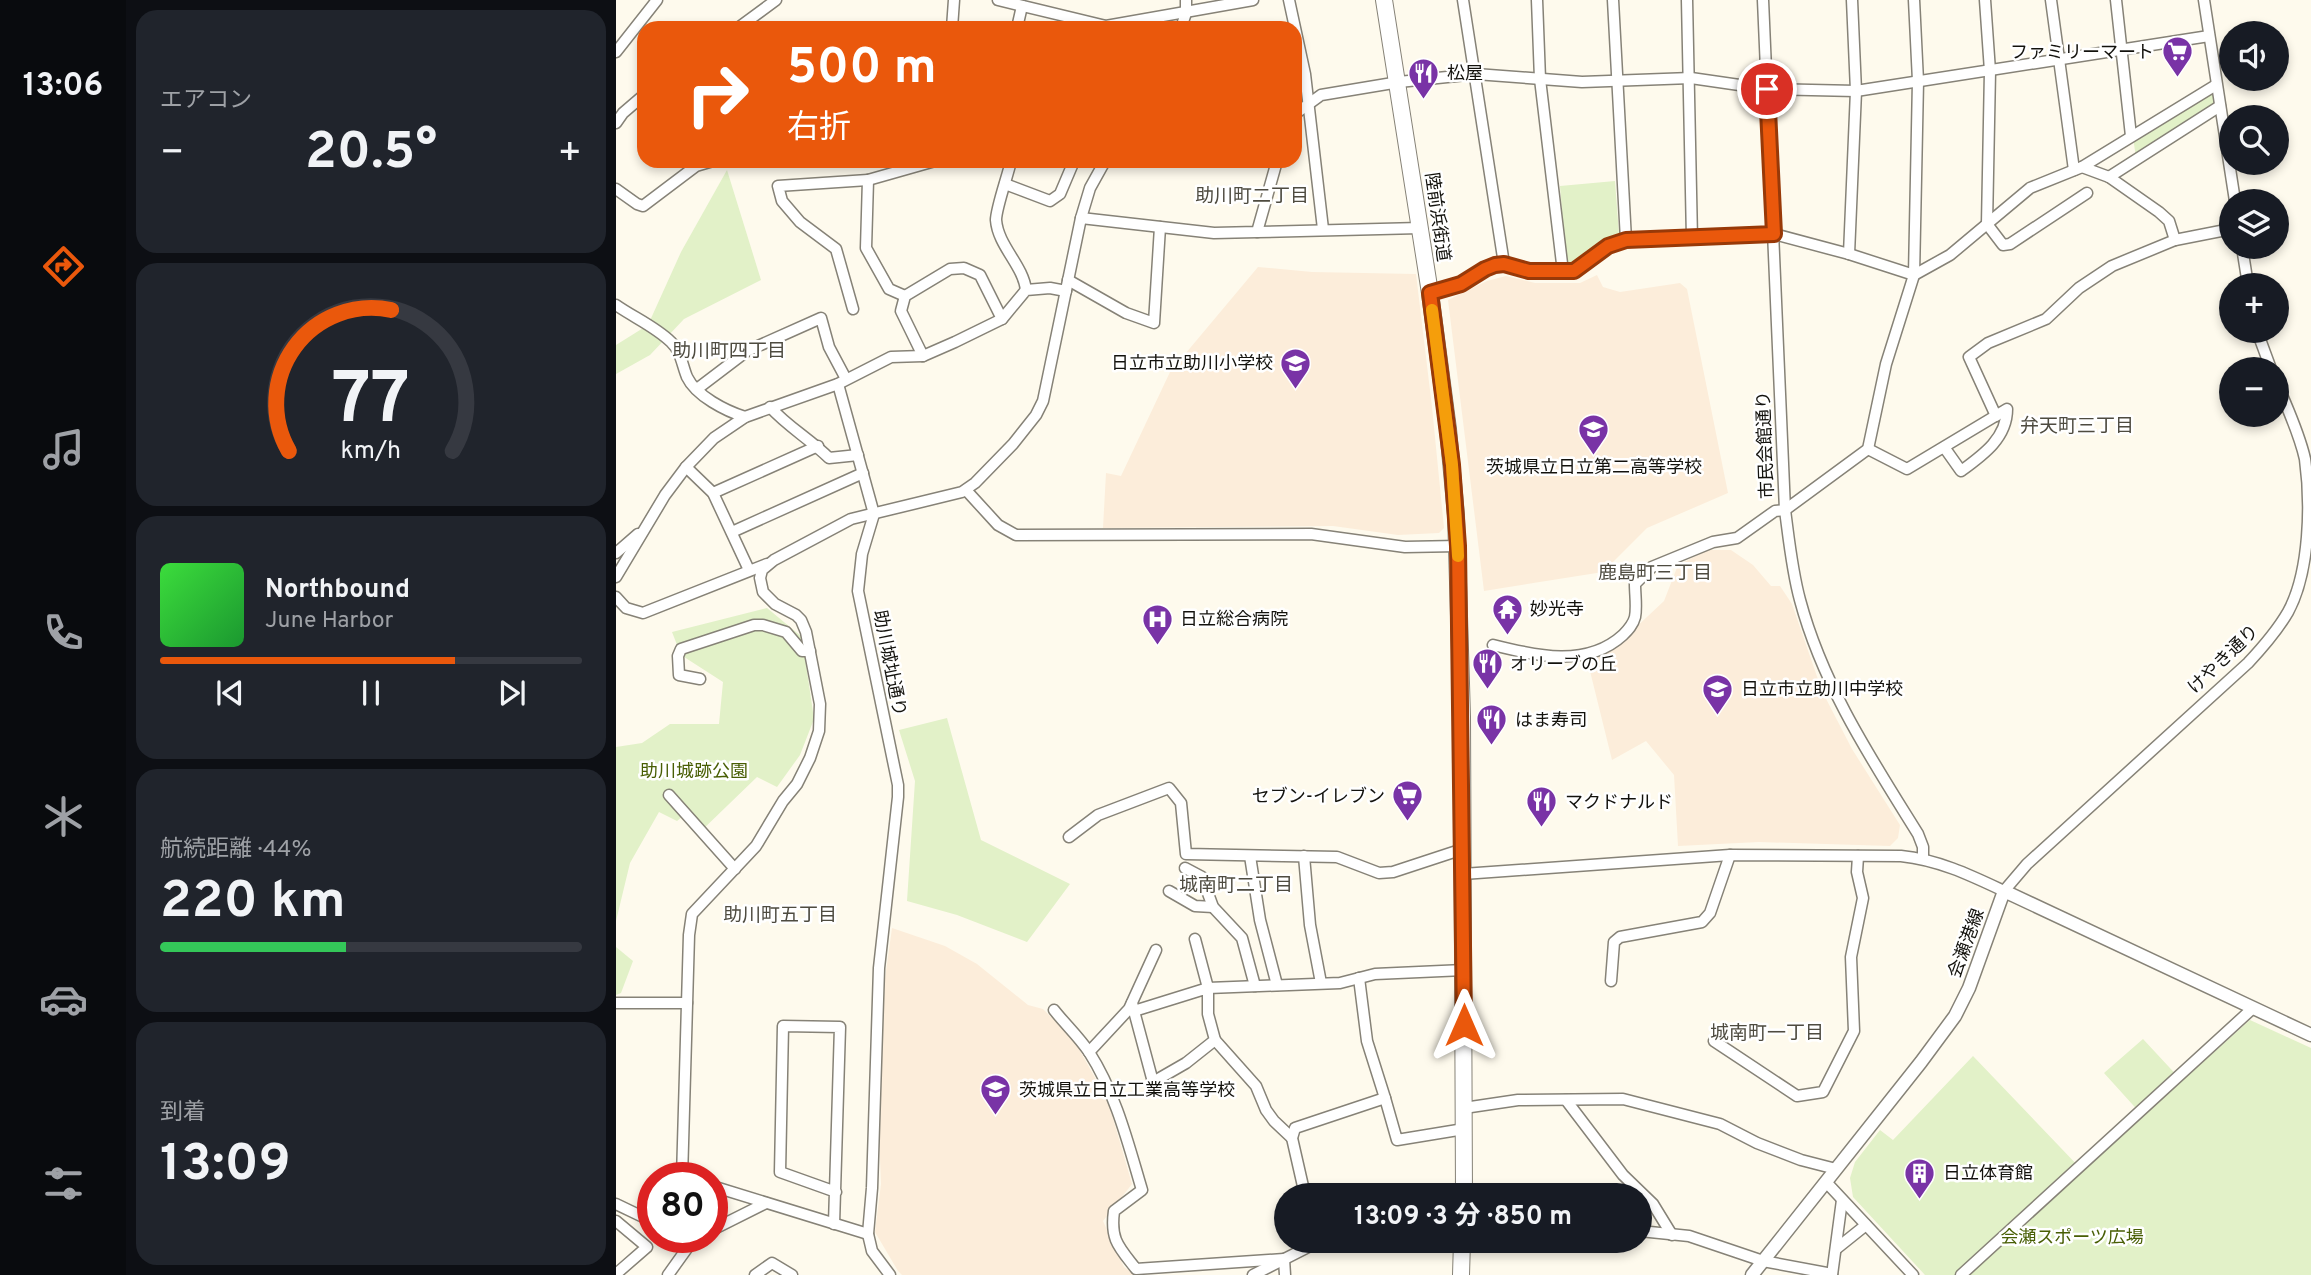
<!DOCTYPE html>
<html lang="ja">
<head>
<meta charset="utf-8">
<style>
  :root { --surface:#171b24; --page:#20242c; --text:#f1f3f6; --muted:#9ea1a6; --line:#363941; --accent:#ea580c }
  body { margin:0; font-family:Overpass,"Noto Sans JP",sans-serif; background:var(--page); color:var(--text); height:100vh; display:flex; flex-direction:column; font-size:26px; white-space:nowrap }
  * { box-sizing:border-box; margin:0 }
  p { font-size:23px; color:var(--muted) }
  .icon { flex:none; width:38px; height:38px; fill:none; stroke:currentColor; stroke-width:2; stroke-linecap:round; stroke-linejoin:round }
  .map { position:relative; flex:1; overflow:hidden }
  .details { display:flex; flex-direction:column; gap:10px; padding:10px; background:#0d0f14; width:490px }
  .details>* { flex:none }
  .top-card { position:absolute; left:21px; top:21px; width:665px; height:147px; border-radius:21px; box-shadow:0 4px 10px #0003; background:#ea580c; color:#fff; overflow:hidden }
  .fabs { position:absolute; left:1603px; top:21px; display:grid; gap:14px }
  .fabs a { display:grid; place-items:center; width:70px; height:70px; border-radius:50%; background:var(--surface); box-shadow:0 4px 10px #0003; font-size:35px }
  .speed { position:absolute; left:21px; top:1162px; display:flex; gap:14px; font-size:35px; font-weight:700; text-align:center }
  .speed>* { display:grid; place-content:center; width:91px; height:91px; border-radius:50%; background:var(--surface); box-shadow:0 4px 10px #0003; line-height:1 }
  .speed .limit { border:10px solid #d22; background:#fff; color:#111 }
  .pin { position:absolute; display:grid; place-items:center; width:60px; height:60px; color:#fff; margin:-30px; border:4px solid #fff; border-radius:50%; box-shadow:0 2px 7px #0007 }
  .me { position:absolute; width:77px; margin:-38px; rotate:0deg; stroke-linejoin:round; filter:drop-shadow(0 0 5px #0008) }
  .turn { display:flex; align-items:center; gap:24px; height:147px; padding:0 35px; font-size:32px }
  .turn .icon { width:91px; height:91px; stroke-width:2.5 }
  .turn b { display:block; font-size:49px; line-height:60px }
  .big { font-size:52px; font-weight:700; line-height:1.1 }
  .details .card { flex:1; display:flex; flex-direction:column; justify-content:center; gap:10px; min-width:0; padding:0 24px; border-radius:21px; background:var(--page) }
  .details .dial { align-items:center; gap:0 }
  .dial svg { height:182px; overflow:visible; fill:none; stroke:var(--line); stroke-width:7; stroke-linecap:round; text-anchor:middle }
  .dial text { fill:var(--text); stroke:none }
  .song { display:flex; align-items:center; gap:21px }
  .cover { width:84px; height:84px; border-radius:10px; background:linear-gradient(135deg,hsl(120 70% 55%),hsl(130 70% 35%)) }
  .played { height:7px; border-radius:4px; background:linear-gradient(90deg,var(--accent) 70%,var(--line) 70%) }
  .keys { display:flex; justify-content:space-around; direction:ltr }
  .heat { display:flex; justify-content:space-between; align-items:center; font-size:38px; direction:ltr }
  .charge { height:10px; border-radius:5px; background:linear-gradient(90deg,#34c759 44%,var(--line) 0) }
  .trip { position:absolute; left:658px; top:1183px; width:378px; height:70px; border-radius:35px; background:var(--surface); box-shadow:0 4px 10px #0003; font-weight:700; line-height:70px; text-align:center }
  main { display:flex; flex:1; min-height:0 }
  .dock { display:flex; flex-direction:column; width:126px; justify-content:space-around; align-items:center; background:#090b0e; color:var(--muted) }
  .dock .icon { width:49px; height:49px }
  .dock .active { color:var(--accent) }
  .dock b { font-size:32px; color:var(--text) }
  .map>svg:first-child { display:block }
  .education { fill:#fcedda }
  .green { fill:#e2f1c8 }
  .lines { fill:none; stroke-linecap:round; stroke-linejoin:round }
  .minor-casing { stroke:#868277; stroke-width:13 }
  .major-casing { stroke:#868277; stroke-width:15 }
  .highway-casing { stroke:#868277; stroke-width:18 }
  .minor { stroke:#fff; stroke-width:10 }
  .major { stroke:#fff; stroke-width:12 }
  .highway { stroke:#fff; stroke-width:16 }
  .route-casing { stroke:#983908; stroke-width:18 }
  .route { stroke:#ea580c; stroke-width:12 }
  .slow { stroke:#f59e0b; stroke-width:12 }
  .labels { text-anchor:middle; stroke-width:5; stroke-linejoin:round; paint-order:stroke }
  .poi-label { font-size:18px; fill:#13120d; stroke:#fff; text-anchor:start }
  .street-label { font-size:18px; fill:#13120d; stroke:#fff }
  .park-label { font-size:18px; fill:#485e04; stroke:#fff }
  .neighbourhood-label { font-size:19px; fill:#4e4b40; stroke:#fff }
</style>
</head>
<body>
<main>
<nav class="dock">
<b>13:06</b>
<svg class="icon active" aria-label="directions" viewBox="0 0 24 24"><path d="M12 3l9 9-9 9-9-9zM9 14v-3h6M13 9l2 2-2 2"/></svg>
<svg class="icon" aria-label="music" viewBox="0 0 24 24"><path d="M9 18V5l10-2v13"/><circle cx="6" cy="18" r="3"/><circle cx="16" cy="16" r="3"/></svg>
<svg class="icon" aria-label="phone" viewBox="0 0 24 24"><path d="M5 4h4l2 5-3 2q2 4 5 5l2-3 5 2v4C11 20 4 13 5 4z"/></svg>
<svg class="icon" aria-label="climate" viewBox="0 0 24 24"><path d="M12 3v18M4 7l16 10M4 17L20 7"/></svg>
<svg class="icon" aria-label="car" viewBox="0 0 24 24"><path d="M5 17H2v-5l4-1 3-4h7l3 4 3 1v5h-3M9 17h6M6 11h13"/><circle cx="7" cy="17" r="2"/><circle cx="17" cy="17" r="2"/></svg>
<svg class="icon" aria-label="filters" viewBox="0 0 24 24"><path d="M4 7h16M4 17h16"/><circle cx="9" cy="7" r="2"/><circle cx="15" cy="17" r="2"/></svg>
</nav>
<section class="details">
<div class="card"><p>エアコン</p>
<div class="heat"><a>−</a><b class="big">20.5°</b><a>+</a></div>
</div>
<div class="card dial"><svg viewBox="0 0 100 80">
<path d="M14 69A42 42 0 1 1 86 69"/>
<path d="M14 69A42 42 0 0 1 59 7" stroke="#ea580c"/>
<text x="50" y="56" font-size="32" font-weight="700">77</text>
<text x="50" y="72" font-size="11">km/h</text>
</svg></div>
<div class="card">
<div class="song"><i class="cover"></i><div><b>Northbound</b><p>June Harbor</p></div></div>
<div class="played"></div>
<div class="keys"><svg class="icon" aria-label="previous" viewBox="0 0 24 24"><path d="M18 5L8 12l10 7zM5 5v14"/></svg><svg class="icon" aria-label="pause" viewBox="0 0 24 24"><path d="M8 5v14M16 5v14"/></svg><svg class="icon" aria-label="next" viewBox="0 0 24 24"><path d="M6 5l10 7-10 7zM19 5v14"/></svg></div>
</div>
<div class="card"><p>航続距離 · 44%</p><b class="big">220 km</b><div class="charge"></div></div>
<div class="card"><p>到着</p><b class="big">13:09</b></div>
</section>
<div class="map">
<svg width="1695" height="1275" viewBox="0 0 1695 1275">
  <rect width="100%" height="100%" fill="#fefaed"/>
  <!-- education -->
  <g class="education">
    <polygon points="642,267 696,272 800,274 816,407 828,528 823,533 782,535 717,526 487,528 490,473 505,476 554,372"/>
    <polygon points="981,275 987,287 1004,292 1064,283 1071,289 1112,493 1031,528 987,572 868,591 832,300 871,281 890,276 919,283 964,283"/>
    <polygon points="1092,550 1115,550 1137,565 1155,586 1164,586 1176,604 1206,691 1236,749 1284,825 1282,838 1274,846 1143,842 1062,846 1058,775 1030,741 996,760 972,663 1000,646 1048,601 1062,565"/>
    <polygon points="276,928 329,946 361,964 412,1005 427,1009 458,1040 492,1101 516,1184 487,1221 508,1267 520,1275 286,1275 282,1271 259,1232 265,1184 263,1133 267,993"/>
  </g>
  <!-- green -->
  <g class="green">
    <polygon points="1599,87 1602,106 1520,158 1517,137"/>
    <polygon points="111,170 145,280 68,319 34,355 0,374 0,345 32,325 65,252"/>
    <polygon points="999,181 1003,234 986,241 960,263 950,264 944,186"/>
    <polygon points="151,608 186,637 198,719 184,755 161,787 141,777 82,834 67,816 61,821 43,812 14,863 0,921 0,747 26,743 54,724 103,724 107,682 65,655 56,632"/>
    <polygon points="331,718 365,840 454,884 411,942 341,915 291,901 299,781 283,730"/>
    <polygon points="0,947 17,961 5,993 0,995"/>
    <polygon points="1634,1020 1695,1048 1695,1275 1309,1275 1237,1197 1234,1178 1239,1162 1264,1130 1277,1140 1357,1056 1465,1169 1526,1115 1488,1073 1527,1039 1566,1081"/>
  </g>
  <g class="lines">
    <defs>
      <g id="minor">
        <polyline points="382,0 490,26 637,0"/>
        <polyline points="673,0 689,74 707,229"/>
        <polyline points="847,0 888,264"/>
        <polyline points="921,0 924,79 947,272"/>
        <polyline points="997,0 1010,240"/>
        <polyline points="1071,0 1076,239"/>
        <path d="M 1147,0 L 1169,510 C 1173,540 1176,571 1184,600 C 1207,686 1256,760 1302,834 L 1307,847 L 1307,858"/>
        <polyline points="1369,0 1374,71 1371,224 1387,245 1394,244 1471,193"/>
        <polyline points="1435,0 1458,170"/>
        <polyline points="1500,0 1515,136"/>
        <polyline points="1588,0 1619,201"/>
        <polyline points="122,28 160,0"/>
        <polyline points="336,28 338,0"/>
        <polyline points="401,28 406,6"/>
        <polyline points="565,28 570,13 570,0"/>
        <polyline points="582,28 583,28"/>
        <polyline points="0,52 41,0"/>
        <polyline points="679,114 705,95 783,82 860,74 966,82 1075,78 1151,89 1240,91 1593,36"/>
        <polyline points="0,123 7,113 28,95"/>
        <path d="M 395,161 C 392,175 380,208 380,220 C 382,246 407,265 410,290"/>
        <polyline points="1466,167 1493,177 1543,212 1553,221 1559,240"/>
        <polyline points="1493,177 1604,106"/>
        <polyline points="389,184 434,201 444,194 458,161"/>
        <polyline points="0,189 21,204 27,206 80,166 97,161"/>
        <polyline points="465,218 598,233 641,232 661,161"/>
        <polyline points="641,232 804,228"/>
        <polyline points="1626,247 1632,285"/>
        <polyline points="1233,254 1240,91 1236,0"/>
        <polyline points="452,280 510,313 538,323 544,227"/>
        <polyline points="814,293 845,284 879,265 888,264 913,271 958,271 992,246 1010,240 1158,234 1233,254 1298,275 1334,255 1414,188 1466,167 1600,85"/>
        <polyline points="289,296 273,289 250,248 252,180 319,161"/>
        <path d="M 0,305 C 17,317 40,327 55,342 C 65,351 66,365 71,377 C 80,396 110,411 129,417"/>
        <polyline points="237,309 220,249 184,222 166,201 162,186 252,180"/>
        <polyline points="1641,331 1655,369"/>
        <polyline points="307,356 285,311 289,296 334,269 348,268 364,275 386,319"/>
        <polyline points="222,384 258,514"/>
        <polyline points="81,389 131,351 205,318 213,347 230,379"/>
        <path d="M 154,407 C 172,427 194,439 213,458 L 242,455"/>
        <polyline points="1380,416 1353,357 1372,343 1430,319 1463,288 1496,266 1559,240 1615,229"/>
        <path d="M 1252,449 L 1291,469 L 1391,409 C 1391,438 1367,455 1345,471 L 1328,447"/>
        <polyline points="70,467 97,493 133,570"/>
        <polyline points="350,490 382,525 400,535 695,534 789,547 842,546"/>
        <polyline points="97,493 202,446"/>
        <polyline points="258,514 246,554 242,591 282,785 282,797 263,968 256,1188 252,1234 256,1251 274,1275"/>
        <polyline points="116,532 247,473"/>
        <polyline points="0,553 22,534"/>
        <polyline points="0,577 49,495 70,467 98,438 129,417 222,384 275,357 307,356 339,342 386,319 410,290 434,288 450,291"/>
        <polyline points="0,597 10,608 27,613 151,564"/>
        <path d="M 877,645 C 920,656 971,668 1007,635 C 1012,630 1017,625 1019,617 C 1021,607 1019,595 1019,584 L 1036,567 L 1097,542 L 1121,538 L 1159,511 L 1169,510 L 1252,449 L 1270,364 L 1298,275 L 1302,81 L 1298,0"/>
        <polyline points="84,679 63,675 62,656 65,649 138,625 147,625 170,632 186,651 194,651"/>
        <polyline points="53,795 119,869"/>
        <polyline points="453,837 482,815 553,788 565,803 570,854 721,857 763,873 777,872 847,849"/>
        <polyline points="634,856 644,920 661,985"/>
        <polyline points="688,856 694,925 705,983"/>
        <polyline points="569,868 586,877 597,907 626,938 639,986"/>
        <path d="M 847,874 L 1114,855 L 1285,856 C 1323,860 1354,875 1388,891 L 1411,864 L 1632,663 C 1647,647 1661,631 1672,612 C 1694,572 1695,503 1689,459 C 1683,432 1671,408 1661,383"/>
        <polyline points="553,891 579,906 597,907"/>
        <polyline points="579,939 592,988 724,983 759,974 848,970"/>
        <polyline points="743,978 751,1041 769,1098"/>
        <polyline points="995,981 998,942 1004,937 1086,922 1094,913 1114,855"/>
        <polyline points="0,1003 71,1003"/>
        <polyline points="516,1003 518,1011 537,1082 570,1063 599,1040 592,1014 592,988 518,1011"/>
        <path d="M 438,1010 C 449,1024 463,1037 473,1052 C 500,1094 512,1143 526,1190 L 498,1211 C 494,1240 503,1247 520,1269 L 668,1259 L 669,1275"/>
        <polyline points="599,1040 640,1086 650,1110 658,1121 676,1138"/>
        <polyline points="1098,1041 1181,1096 1207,1092 1238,1031 1235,957 1247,898 1241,872 1242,856"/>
        <polyline points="473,1052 513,1009 540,950"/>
        <polyline points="950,1100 1007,1175 1037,1204 1056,1235"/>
        <polyline points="848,1108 902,1100 1007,1099 1104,1124 1141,1143 1185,1160 1220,1169"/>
        <polyline points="66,1178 73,935 76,914 140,846 167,801 181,784 194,758 203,731 204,704 190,632 185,620 180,615 159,604 147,592 144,578 146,570 158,560 235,519 346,492 359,483 397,444 420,415 427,401 465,218 474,188 489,161"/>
        <polyline points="1210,1182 1297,1275"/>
        <polyline points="96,1186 252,1234"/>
        <polyline points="689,1195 676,1138 679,1128 769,1098 781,1140 848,1129"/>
        <polyline points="0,1204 25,1216 37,1218"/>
        <polyline points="0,1221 31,1247 0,1274"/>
        <polyline points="218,1224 224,1027 167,1026 164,1172 220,1192"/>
        <polyline points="96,1230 150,1203"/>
        <polyline points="1024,1231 1073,1236 1147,1261 1216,1274"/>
        <polyline points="1220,1249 1250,1225"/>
        <polyline points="52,1275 72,1247 84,1237"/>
        <polyline points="139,1275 156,1263 176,1275"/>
        <polyline points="637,1275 704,1241"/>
        <polyline points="1216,1275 1226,1200"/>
        <polyline points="1345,1275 1637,1008"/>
      </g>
      <polyline id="major" points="1136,1275 1305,1062 1339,1016 1353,988 1388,891 1695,1035"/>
      <g id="highway">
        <polyline points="768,0 814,293 832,429 840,515 846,717 848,1195"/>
        <polyline points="845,1275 846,1241"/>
      </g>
    </defs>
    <!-- minor casing -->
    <use href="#minor" class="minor-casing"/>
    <!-- major casing -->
    <use href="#major" class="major-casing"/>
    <!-- highway casing -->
    <use href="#highway" class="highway-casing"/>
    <!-- minor -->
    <use href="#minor" class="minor"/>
    <!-- major -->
    <use href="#major" class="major"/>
    <!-- highway -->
    <use href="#highway" class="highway"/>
  </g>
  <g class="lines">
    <defs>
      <polyline id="route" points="848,1025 842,546 836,465 814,293 845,284 869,269 879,265 888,264 913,271 958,271 992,246 1010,240 1158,234 1151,89"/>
    </defs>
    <!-- route casing -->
    <use href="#route" class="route-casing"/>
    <!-- route -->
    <use href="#route" class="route"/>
    <!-- slow -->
    <polyline class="slow" points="816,310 836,465 842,556"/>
  </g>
  <!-- icons -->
  <defs>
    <symbol id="supermarket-pin" viewBox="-11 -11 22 30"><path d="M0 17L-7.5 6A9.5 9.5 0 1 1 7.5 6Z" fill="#7933a6" stroke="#fff"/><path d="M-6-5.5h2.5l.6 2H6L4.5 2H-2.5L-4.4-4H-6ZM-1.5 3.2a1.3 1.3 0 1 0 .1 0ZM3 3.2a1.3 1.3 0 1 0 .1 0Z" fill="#fff"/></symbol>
    <symbol id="restaurant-pin" viewBox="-11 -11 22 30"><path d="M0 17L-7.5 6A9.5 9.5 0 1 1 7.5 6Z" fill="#7933a6" stroke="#fff"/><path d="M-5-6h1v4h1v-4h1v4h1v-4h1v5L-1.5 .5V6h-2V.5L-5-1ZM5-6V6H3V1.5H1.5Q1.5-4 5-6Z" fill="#fff"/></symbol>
    <symbol id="school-pin" viewBox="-11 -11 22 30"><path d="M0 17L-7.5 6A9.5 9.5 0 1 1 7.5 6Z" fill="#7933a6" stroke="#fff"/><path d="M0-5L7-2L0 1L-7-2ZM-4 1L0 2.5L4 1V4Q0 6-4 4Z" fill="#fff"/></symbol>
    <symbol id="temple-pin" viewBox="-11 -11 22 30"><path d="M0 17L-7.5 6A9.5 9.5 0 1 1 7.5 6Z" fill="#7933a6" stroke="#fff"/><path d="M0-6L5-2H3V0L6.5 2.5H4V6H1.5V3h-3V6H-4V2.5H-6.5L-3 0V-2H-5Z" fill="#fff"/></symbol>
    <symbol id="hospital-pin" viewBox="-11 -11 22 30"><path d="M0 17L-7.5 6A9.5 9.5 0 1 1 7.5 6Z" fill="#7933a6" stroke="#fff"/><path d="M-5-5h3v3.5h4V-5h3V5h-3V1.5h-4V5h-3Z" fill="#fff"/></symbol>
    <symbol id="building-pin" viewBox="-11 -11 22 30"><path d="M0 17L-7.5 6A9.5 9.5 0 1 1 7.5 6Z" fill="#7933a6" stroke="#fff"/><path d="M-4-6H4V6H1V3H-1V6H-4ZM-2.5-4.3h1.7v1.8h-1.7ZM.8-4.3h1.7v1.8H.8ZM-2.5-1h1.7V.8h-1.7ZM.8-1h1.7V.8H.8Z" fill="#fff"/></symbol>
  </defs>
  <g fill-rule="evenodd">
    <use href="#supermarket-pin" x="1544" y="34" width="35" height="47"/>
    <use href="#restaurant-pin" x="790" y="56" width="35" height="47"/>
    <use href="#school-pin" x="662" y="346" width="35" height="47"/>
    <use href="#school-pin" x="960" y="412" width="35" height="47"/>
    <use href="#temple-pin" x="874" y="592" width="35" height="47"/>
    <use href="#hospital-pin" x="524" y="602" width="35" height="47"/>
    <use href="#restaurant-pin" x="854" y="646" width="35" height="47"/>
    <use href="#school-pin" x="1084" y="672" width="35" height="47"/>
    <use href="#restaurant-pin" x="858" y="702" width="35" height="47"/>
    <use href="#supermarket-pin" x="774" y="778" width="35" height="47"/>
    <use href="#restaurant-pin" x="908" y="784" width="35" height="47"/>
    <use href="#school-pin" x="362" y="1072" width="35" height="47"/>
    <use href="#building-pin" x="1286" y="1156" width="35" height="47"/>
  </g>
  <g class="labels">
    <!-- poi labels -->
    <g class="poi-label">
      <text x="1538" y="58" text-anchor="end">ファミリーマート</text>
      <text x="831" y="79">松屋</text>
      <text x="657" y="369" text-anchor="end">日立市立助川小学校</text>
      <text x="978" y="473" text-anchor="middle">茨城県立日立第二高等学校</text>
      <text x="914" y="615">妙光寺</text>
      <text x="564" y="625">日立総合病院</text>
      <text x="894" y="670">オリーブの丘</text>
      <text x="1125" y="695">日立市立助川中学校</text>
      <text x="899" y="726">はま寿司</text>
      <text x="769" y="802" text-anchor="end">セブン-イレブン</text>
      <text x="949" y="808">マクドナルド</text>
      <text x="403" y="1096">茨城県立日立工業高等学校</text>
      <text x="1327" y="1179">日立体育館</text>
    </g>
    <!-- street labels -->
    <g class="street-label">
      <text transform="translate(822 217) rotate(82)" y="6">陸前浜街道</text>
      <text transform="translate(1149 445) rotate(-92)" y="6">市民会館通り</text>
      <text transform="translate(1607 659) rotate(-44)" y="6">けやき通り</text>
      <text transform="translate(274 663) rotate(79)" y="6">助川城址通り</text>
      <text transform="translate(1350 943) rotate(-70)" y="6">会瀬港線</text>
    </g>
    <!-- park labels -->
    <g class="park-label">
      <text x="78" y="777">助川城跡公園</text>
      <text x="1456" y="1243">会瀬スポーツ広場</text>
    </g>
    <!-- neighbourhood labels -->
    <g class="neighbourhood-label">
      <text x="636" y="202">助川町二丁目</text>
      <text x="113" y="357">助川町四丁目</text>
      <text x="1461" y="432">弁天町三丁目</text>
      <text x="1039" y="579">鹿島町三丁目</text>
      <text x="620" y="891">城南町二丁目</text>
      <text x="164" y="921">助川町五丁目</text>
      <text x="1151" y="1039">城南町一丁目</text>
    </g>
  </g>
</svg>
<div class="fabs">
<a><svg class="icon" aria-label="sound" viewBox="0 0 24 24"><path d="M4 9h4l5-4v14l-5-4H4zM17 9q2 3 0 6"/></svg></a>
<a><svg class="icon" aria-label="search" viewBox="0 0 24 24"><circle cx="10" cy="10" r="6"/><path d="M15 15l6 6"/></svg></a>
<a><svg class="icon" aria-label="layers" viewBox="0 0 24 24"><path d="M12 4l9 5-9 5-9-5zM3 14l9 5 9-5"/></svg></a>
<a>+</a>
<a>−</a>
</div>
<div class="speed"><div class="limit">80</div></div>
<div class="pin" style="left:1151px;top:89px;background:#d93025"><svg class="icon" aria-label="arrive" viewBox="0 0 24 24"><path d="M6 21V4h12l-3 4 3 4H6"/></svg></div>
<svg class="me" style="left:848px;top:1025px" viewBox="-20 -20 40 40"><path d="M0-17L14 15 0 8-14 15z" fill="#ea580c" stroke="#fff" stroke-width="4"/></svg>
<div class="trip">13:09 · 3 分 · 850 m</div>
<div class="top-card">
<div class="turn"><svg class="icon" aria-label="right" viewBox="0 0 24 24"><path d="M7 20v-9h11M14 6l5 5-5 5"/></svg><div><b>500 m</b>右折</div></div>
</div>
</div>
</main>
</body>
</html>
